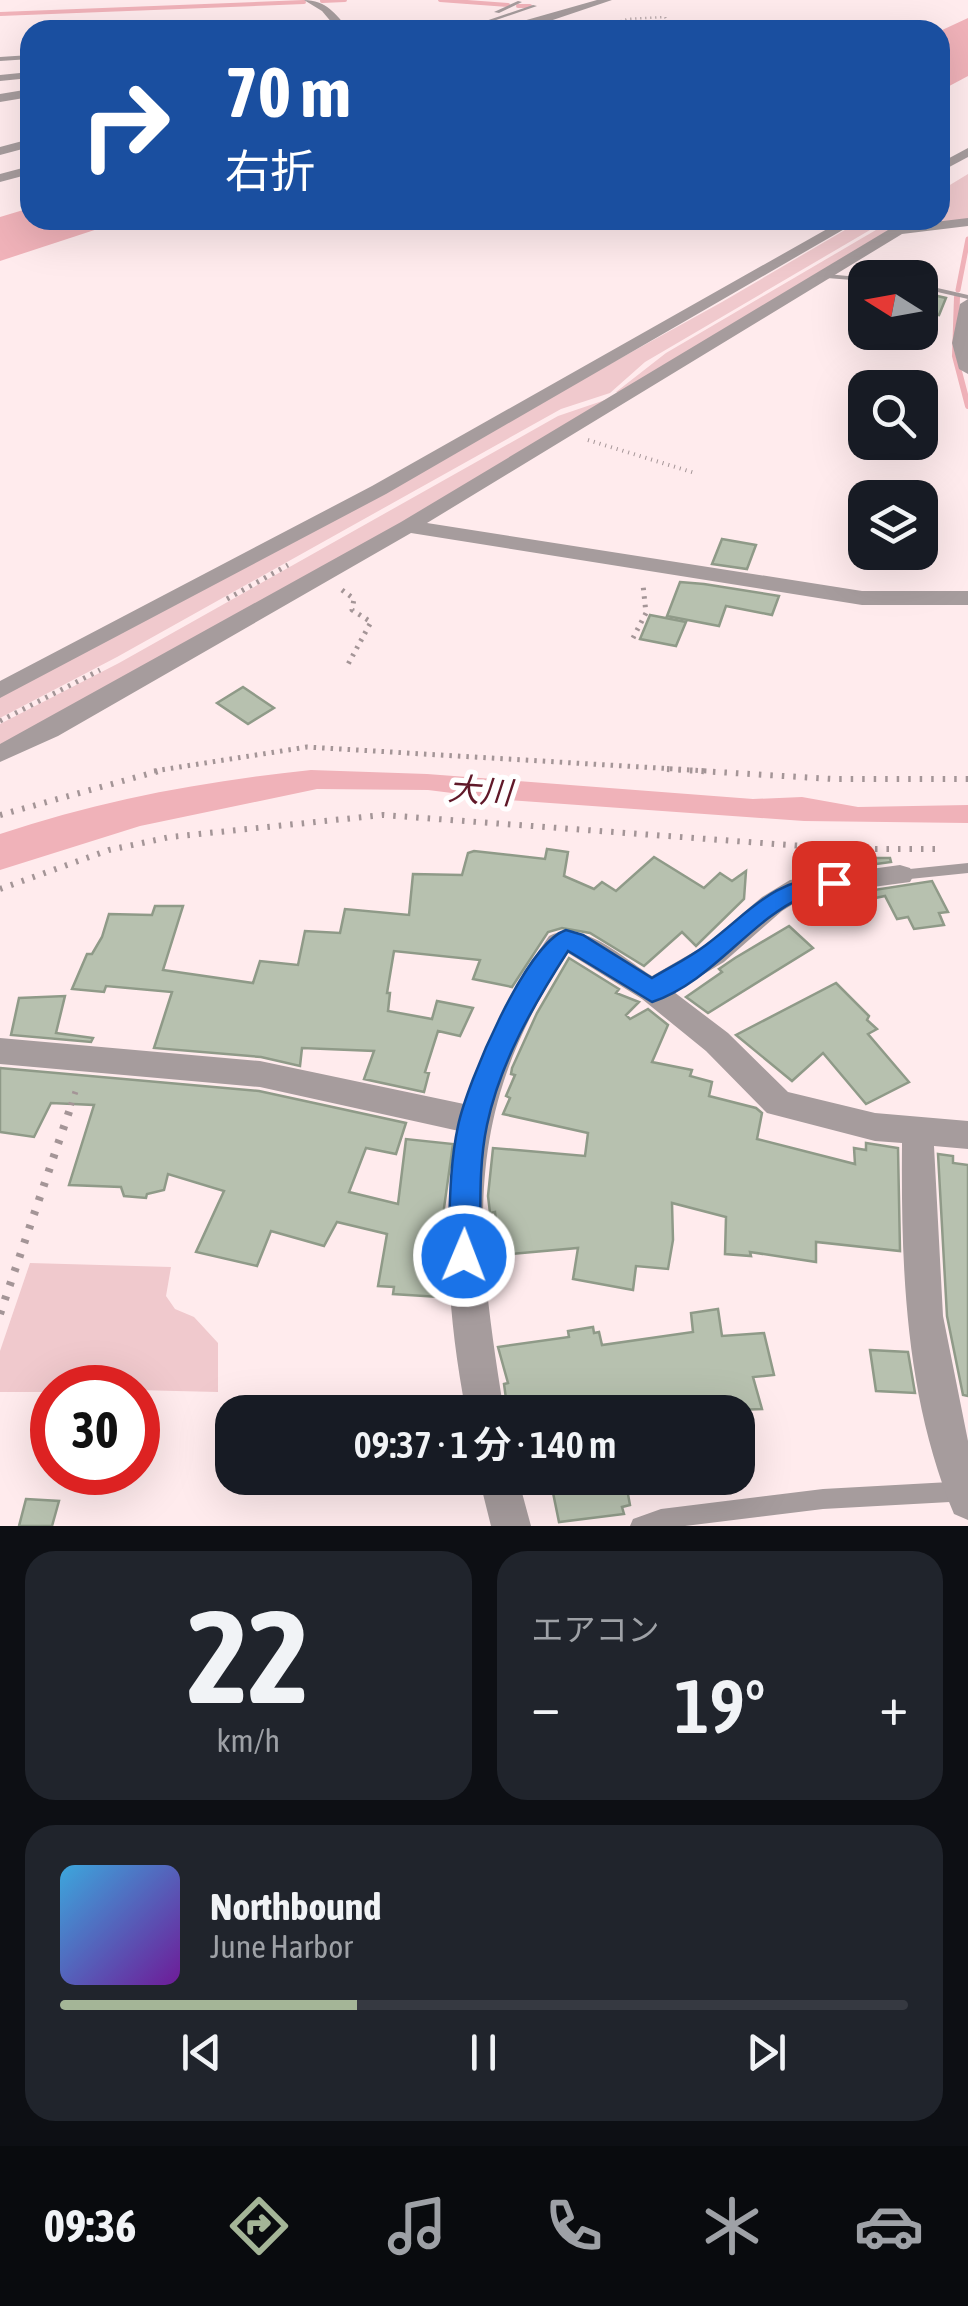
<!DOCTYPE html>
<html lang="ja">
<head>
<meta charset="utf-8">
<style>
  :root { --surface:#171b24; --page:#20242c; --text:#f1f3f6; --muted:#9ea1a6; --line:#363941; --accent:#a4b597 }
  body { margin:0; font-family:"Asap Condensed","Noto Sans JP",sans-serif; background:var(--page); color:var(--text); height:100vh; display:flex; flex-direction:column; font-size:38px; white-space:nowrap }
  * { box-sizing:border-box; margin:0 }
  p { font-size:32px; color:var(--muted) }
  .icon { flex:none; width:55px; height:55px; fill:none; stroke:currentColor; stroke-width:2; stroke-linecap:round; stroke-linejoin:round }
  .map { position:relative; height:1526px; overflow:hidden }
  .details { display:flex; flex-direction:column; gap:25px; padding:25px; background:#0d0f14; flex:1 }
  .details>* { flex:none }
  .hud { position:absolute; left:20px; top:20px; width:930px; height:210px; border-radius:30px; box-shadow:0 10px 40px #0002; background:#1a4fa0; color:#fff; overflow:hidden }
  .needle { width:65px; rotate:281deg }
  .buttons { position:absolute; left:848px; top:260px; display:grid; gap:20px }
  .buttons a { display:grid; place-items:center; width:90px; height:90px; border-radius:20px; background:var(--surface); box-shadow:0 10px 40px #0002; font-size:50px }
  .speed { position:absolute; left:30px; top:1365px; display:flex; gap:20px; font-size:50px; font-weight:700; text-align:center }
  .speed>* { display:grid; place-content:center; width:130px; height:130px; border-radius:50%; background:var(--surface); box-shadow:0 10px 40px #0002; line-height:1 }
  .speed .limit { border:15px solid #d22; background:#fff; color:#111 }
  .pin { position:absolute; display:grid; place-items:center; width:85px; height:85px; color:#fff; margin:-42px; border-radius:20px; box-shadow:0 5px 15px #0006 }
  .me { position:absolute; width:110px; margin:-55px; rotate:1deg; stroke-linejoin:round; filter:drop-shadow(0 0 8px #0008) }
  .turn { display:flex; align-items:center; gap:35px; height:210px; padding:0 40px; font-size:45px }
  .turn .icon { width:130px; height:130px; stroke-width:2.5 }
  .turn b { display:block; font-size:70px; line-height:85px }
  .big { font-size:75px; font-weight:600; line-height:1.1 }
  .details .tile { flex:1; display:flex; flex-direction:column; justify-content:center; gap:15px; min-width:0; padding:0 35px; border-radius:30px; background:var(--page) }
  .details .dial { align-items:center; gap:0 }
  .dial b { font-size:130px; line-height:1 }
  .song { display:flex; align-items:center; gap:30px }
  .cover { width:120px; height:120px; border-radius:15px; background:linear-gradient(135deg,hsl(200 70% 55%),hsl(280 70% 35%)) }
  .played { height:10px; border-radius:5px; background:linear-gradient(90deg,var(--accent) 35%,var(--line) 35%) }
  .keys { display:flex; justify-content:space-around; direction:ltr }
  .heat { display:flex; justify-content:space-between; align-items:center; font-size:55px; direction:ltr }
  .details .tiles { flex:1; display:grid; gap:25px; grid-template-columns:1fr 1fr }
  .tile:last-child { grid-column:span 2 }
  .trip { position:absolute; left:215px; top:1395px; width:540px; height:100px; border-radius:30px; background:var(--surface); box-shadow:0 10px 40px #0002; font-weight:600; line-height:100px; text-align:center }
  .tabs { display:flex; height:160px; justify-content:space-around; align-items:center; background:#090b0e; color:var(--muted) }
  .tabs .icon { width:70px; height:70px }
  .tabs .selected { color:var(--accent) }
  .tabs b { font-size:45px; color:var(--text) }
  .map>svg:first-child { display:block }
  .green { fill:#f0c9cd }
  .water { fill:#f0b2b9 }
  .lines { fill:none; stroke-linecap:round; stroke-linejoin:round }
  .stream-far2 { stroke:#f0b2b9; stroke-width:4 }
  .stream-far1 { stroke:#f0b2b9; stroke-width:5 }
  .stream { stroke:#f0b2b9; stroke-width:6 }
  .building { fill:#b7c1af; stroke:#8f9a88; stroke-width:2.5 }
  .path-far4 { stroke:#a49597; stroke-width:2.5; stroke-dasharray:1 4; stroke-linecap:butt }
  .path-far3 { stroke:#a49597; stroke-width:4; stroke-dasharray:1 5; stroke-linecap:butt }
  .path-far2 { stroke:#a49597; stroke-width:5; stroke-dasharray:2.5 6; stroke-linecap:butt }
  .path-far1 { stroke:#a49597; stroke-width:6; stroke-dasharray:2.5 9; stroke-linecap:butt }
  .path { stroke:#a49597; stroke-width:8; stroke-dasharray:4 11; stroke-linecap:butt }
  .lane { fill:#a69c9d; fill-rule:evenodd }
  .street { fill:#a69c9d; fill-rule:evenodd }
  .route { fill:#1a73e8; stroke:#114b97; stroke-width:2.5 }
  .labels { text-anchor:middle; stroke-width:10; stroke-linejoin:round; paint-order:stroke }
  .water-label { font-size:32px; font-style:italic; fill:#601929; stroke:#fff }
</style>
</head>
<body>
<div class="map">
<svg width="968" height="1526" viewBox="0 0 968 1526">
  <rect width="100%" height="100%" fill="#ffebed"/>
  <!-- green -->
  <g class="green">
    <polygon points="968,174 968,221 909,226 619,393 616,392 666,353 893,220 940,220 940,191"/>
    <polygon points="862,220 887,220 645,362 610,393 561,409 117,657 0,718 0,697 188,598 722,302"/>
    <polygon points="608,399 389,534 0,749 0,724 119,663 558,416"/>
    <polygon points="30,1263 171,1267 166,1296 175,1309 194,1317 218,1343 218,1392 52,1388 52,1392 0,1392 0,1351"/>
  </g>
  <!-- water -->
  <g class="water">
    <polygon points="968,18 968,76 940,91 940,31"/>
    <polygon points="30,208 30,220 125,220 0,261 0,217"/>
    <path d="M 311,770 L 427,774 L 753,799 L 802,797 L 858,807 L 968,805 L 968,823 L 804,821 L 508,800 L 428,790 L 317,789 L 140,826 L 0,870 L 0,834 C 102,800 204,781 311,770 Z"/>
  </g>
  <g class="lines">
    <!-- stream-far2 -->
    <g class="stream-far2">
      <polyline points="440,0 508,5"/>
      <polyline points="322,1 345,0"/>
      <polyline points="518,6 530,6"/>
      <polyline points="0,14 304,2"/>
    </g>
    <!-- stream-far1 -->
    <polyline class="stream-far1" points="958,290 968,239"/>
    <!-- stream -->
    <polyline class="stream" points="957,297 955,356 968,406"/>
  </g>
  <!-- building -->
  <g class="building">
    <polygon points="920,292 946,298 939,315 920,312"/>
    <polygon points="722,539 756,545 747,569 712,564"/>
    <polygon points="680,582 704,584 779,596 772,615 726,606 719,626 667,616"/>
    <polygon points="650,615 686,622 676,646 640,639"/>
    <polygon points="243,687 274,708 248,724 217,703"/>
    <polygon points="547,849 568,852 564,876 594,889 602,882 616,891 654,857 704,888 720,873 732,881 746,871 744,899 696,946 682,932 644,966 590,933 562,928 548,932 512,987 473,979 480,960 394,951 387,993 390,993 388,1011 432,1019 437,1001 473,1008 460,1036 438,1031 425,1072 429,1073 424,1092 364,1079 374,1051 302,1048 300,1066 261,1057 154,1048 172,992 106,986 104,992 72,989 87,954 92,954 102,937 109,914 152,915 155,906 183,906 163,970 253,983 260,961 298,965 305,931 340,933 345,909 409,915 413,874 462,875 468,853 474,851 545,859"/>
    <polygon points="871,854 872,858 890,858 891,862 810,873 807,857"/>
    <polygon points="932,881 948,912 939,913 944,925 914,929 908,917 897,919 885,896 822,909 816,899"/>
    <polygon points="789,926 813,948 708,1013 686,997 722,972 719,969 735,958"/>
    <polygon points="569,958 619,989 616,993 639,1002 626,1015 630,1019 648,1009 668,1025 652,1062 692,1070 690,1076 712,1082 709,1096 756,1108 762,1113 757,1139 855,1164 854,1148 866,1150 866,1143 898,1148 900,1251 816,1242 816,1262 750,1252 751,1256 725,1254 726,1217 672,1203 673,1240 668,1269 636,1266 633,1290 573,1279 578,1248 500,1255 495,1212 490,1213 488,1196 493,1148 585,1156 588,1133 503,1114 510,1098 506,1096 515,1075 511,1074 512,1068 537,1013"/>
    <polygon points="836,983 869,1016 867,1020 877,1029 868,1034 909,1082 866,1104 823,1053 792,1081 736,1035"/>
    <polygon points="65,996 56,1033 93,1038 91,1042 11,1035 19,998"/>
    <polygon points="0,1068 259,1091 406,1123 396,1154 366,1148 349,1192 398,1204 406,1139 453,1144 444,1208 439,1297 393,1294 394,1287 378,1286 387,1234 337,1222 324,1246 271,1231 257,1266 196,1252 224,1191 168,1174 164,1190 147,1194 146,1198 124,1196 121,1187 69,1185 94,1105 51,1103 34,1137 0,1132"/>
    <polygon points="938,1154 953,1156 953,1163 968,1165 968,1396 963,1395 947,1316"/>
    <polygon points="718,1309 722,1336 764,1333 774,1375 753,1377 762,1409 679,1412 678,1402 615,1412 515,1412 513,1405 507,1406 504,1384 508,1383 498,1347 569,1337 568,1331 593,1327 594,1333 599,1332 602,1345 693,1332 691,1313"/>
    <polygon points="870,1350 908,1352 915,1393 876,1391"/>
    <polygon points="550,1478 625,1478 630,1505 622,1507 624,1514 559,1522"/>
    <polygon points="26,1499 59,1501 52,1526 19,1526"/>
  </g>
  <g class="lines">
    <!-- path-far4 -->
    <polyline class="path-far4" points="592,30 628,19 665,17 668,27"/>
    <!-- path-far3 -->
    <polyline class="path-far3" points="588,440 695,473"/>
    <!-- path-far2 -->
    <g class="path-far2">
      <polyline points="342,590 354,599 352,610 371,622 346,668"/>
      <polyline points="227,599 288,565"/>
      <polyline points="633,638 646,613 643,585"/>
      <polyline points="0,721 100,670"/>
      <polyline points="154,771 307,747 708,771"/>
    </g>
    <!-- path-far1 -->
    <g class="path-far1">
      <polyline points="667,769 833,779 968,779"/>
      <polyline points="0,815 166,769"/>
      <polyline points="0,889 109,850 170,837 383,815 843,849 941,849"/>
      <polyline points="71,1105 78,1084"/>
    </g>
    <!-- path -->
    <polyline class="path" points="0,1314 72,1103"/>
    <!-- lane -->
    <g class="lane">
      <polygon points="518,1 522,2 499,13 494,12"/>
      <polygon points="533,5 537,6 467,30 459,30"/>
      <polygon points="30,55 30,59 0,61 0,57"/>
      <polygon points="824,274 827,274 868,278 865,278 865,281 827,278 823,276"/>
      <polygon points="920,284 968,295 968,299 920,288"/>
      <polygon points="968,863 968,873 900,880 895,879 893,875 895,871 900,870"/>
      <polygon points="968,1481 968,1501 823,1509 685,1526 630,1526 633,1519 661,1509 823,1489"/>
    </g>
    <!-- street -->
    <g class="street">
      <path d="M 304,0 C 326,0 336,14 349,30 L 338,30 L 322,11 Z"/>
      <polygon points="597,0 612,0 538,25 491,30"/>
      <polygon points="30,72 30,78 0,81 0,75"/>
      <polygon points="30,89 30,97 0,102 0,94"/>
      <polygon points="30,139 30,147 0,155 0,147"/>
      <polygon points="968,148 968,157 940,172 940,163"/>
      <polygon points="30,166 30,174 0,182 0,174"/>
      <polygon points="968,218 968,226 902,234 427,523 862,591 968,591 968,605 862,605 411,533 58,736 0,762 0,744 401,522 893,227"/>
      <polygon points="843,220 860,220 386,494 0,698 0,681 372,486"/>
      <polygon points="968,299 968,374 959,369 952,343 960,304"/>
      <path d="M 900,865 L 910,868 L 914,875 L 910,882 L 806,896 L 782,911 L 724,962 L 674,992 L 728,1033 L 788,1092 L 875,1113 L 968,1121 L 968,1149 L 934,1146 L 943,1316 L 968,1441 L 968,1520 L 954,1514 C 905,1397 901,1268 902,1143 L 875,1141 L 767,1113 L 706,1051 L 642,999 L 568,953 C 461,1113 475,1231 504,1412 L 466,1412 C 448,1318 441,1225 459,1131 L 260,1087 L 0,1064 L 0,1038 L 260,1061 L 464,1104 C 485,1042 511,990 549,936 C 582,918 624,959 652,976 L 704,946 L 762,897 L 790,880 Z"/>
      <polygon points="479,1478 518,1478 531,1526 491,1526"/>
    </g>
  </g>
  <!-- route -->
  <path class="route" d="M 834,874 L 842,877 L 846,883 L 842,889 C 830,893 815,892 803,897 C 750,920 712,982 652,1002 L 568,951 C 534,1004 500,1062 487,1125 C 478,1167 481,1212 480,1256 L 475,1266 L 464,1270 L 453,1266 L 448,1256 C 450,1212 449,1168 458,1126 C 467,1083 526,943 566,930 L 583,935 L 652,978 C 670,967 689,958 706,945 C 755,908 768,882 834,874 Z"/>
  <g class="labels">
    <!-- water labels -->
    <g class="water-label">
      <text transform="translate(480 791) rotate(4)" y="11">大川</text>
    </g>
  </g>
</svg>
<div class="buttons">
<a><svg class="needle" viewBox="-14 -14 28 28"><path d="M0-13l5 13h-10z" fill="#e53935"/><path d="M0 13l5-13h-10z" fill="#9ea1a6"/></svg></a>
<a><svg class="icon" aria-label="search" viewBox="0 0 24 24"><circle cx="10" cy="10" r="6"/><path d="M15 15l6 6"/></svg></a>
<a><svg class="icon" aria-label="layers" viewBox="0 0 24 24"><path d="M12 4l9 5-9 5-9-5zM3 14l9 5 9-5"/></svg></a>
</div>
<div class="speed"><div class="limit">30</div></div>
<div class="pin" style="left:834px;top:883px;background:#d93025"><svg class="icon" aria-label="arrive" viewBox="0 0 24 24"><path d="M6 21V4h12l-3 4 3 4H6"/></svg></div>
<svg class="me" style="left:464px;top:1256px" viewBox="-20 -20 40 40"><circle r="17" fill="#1a73e8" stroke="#fff" stroke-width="3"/><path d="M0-11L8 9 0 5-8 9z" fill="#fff"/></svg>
<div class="trip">09:37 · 1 分 · 140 m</div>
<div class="hud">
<div class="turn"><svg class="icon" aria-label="right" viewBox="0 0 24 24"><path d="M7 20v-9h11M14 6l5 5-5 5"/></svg><div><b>70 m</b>右折</div></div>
</div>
</div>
<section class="details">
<div class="tiles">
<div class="tile dial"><b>22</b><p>km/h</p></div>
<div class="tile"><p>エアコン</p>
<div class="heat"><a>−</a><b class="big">19°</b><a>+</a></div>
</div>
<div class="tile">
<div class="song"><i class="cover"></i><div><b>Northbound</b><p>June Harbor</p></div></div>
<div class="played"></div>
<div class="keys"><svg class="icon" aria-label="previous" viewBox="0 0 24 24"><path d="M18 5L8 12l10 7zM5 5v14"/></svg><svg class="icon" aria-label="pause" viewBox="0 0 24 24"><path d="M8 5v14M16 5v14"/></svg><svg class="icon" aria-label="next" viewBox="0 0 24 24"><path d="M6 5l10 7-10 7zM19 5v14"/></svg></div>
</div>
</div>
</section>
<nav class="tabs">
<b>09:36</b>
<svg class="icon selected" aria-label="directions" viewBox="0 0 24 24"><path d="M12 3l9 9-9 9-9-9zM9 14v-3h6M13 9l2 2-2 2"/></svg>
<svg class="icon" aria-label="music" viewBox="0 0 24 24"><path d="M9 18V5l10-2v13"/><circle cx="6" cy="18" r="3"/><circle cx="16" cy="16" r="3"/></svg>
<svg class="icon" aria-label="phone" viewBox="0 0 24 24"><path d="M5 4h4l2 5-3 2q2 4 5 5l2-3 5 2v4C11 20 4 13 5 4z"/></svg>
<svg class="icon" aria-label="climate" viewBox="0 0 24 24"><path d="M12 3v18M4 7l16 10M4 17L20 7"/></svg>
<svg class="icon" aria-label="car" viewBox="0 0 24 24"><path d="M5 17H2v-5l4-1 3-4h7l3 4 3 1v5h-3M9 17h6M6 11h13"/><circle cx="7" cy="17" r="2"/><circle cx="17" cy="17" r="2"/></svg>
</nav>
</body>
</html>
